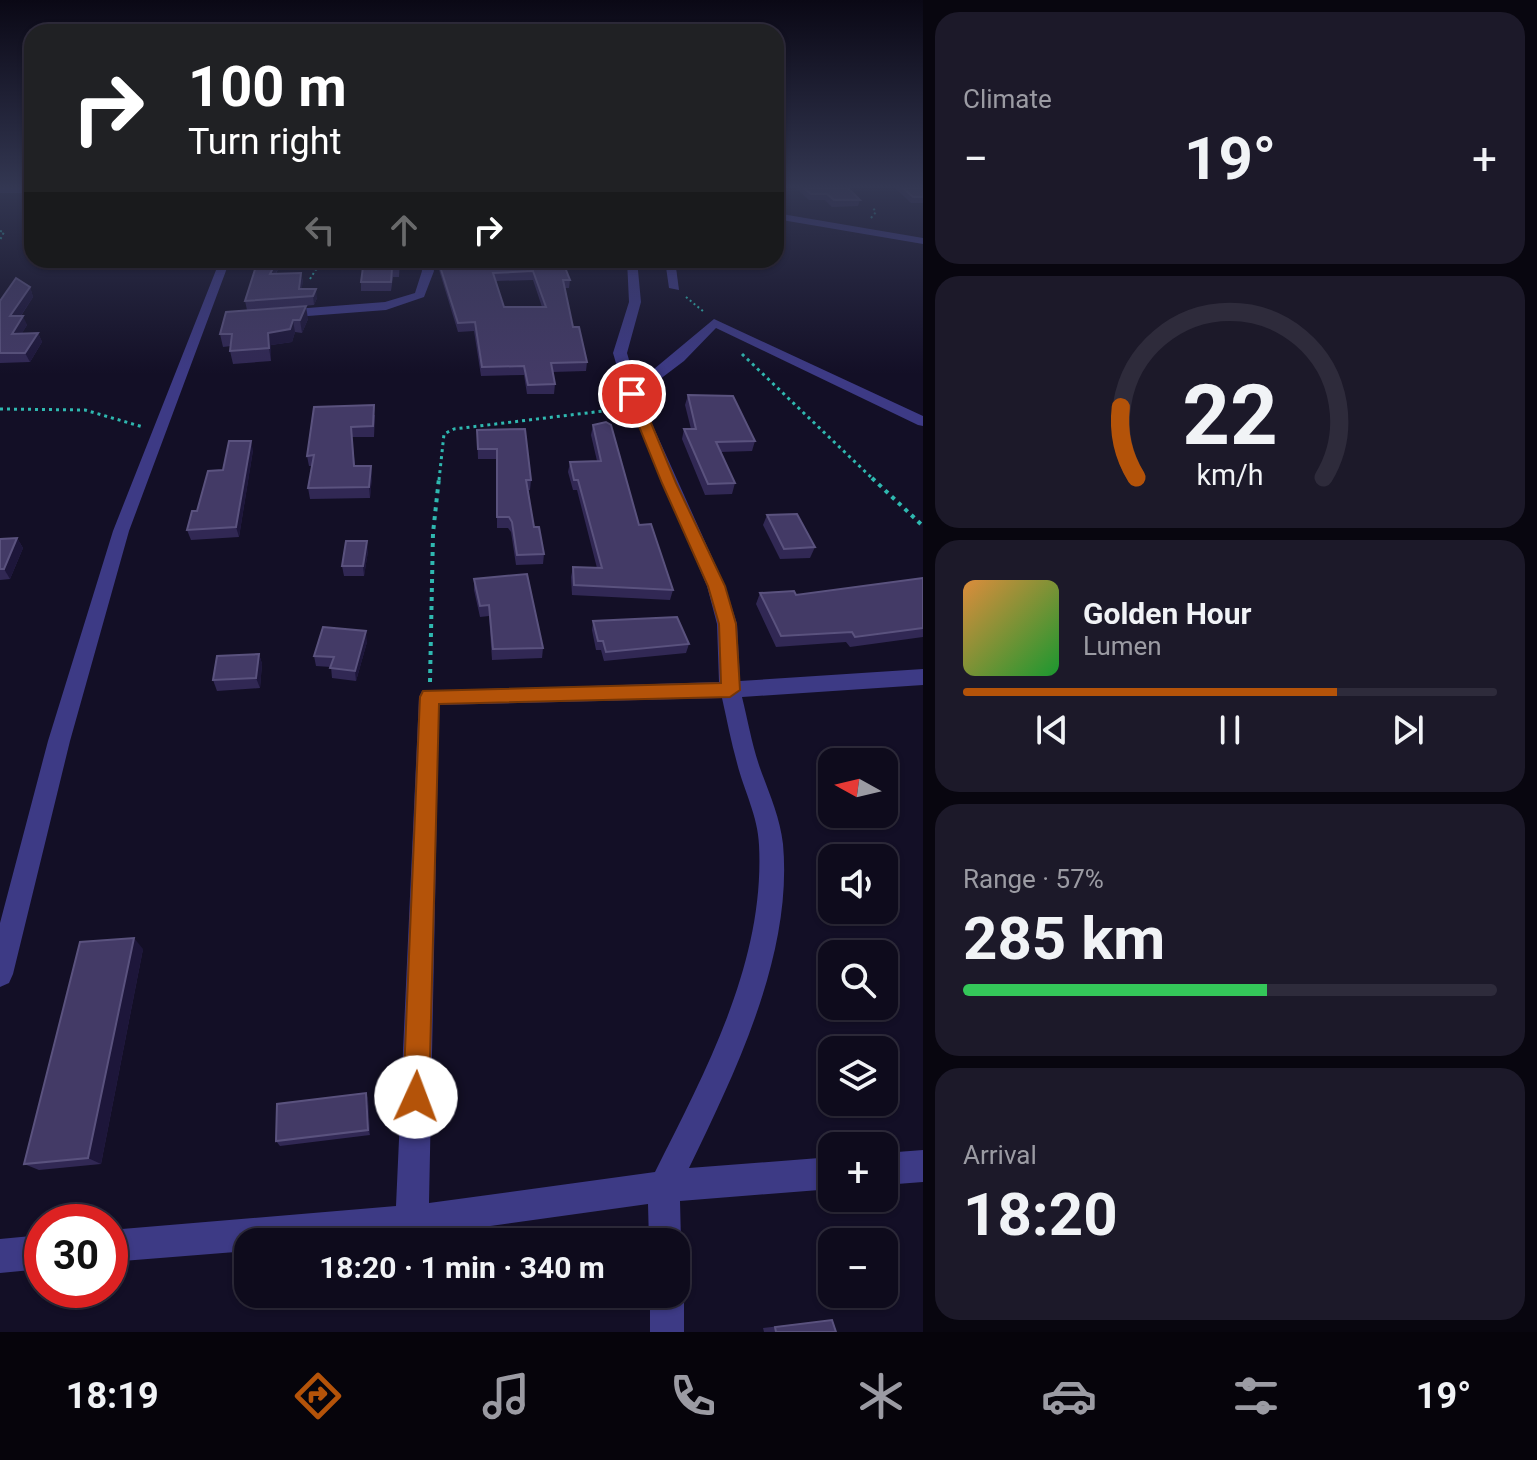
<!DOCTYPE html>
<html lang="en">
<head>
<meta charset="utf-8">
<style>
  :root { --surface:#0e0b1c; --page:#1c1929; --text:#f1f3f6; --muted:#9b9ba3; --line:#2e2b3b; --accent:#b45309 }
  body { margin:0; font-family:Roboto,sans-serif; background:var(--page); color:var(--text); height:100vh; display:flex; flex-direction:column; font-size:30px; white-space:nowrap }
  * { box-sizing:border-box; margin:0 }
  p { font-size:26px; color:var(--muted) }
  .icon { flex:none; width:44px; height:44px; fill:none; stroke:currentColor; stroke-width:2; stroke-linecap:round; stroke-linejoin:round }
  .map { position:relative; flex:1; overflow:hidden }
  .side { display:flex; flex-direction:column; gap:12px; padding:12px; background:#08060f; width:614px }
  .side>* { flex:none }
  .guide { position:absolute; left:24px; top:24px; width:760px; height:244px; border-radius:24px; box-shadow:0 2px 6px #0004,0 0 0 2px var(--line); background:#202124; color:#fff; overflow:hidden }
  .needle { width:52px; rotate:278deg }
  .buttons { position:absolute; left:818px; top:748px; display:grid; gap:16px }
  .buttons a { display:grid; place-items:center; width:80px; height:80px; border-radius:16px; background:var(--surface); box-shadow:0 2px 6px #0004,0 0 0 2px var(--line); font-size:40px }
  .speed { position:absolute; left:24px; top:1204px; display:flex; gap:16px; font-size:40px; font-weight:700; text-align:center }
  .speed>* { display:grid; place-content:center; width:104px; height:104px; border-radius:50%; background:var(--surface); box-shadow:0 2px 6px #0004,0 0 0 2px var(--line); line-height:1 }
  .speed .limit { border:12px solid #d22; background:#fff; color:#111 }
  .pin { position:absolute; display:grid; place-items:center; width:68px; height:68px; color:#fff; margin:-34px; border:4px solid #fff; border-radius:50%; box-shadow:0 2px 8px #0007 }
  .me { position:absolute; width:88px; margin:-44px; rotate:2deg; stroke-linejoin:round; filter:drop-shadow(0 0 6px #0008) }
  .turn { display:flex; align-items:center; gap:28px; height:168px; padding:0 32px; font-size:36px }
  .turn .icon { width:104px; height:104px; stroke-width:2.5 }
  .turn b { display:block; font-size:56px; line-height:68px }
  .lanes { display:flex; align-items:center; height:76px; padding:0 32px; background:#0003; justify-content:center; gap:40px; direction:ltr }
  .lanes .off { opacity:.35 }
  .big { font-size:60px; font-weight:700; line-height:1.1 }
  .side .widget { flex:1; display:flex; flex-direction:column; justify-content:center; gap:12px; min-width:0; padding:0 28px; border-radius:24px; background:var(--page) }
  .side .dial { align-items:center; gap:0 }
  .dial svg { height:208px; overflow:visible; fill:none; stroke:var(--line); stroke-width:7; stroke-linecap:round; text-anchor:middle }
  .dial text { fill:var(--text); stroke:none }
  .song { display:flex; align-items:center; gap:24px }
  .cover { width:96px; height:96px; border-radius:12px; background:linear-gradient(135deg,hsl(30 70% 55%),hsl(130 70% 35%)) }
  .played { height:8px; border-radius:4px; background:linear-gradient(90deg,var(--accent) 70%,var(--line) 70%) }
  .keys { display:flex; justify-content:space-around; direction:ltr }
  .heat { display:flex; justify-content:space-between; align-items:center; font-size:44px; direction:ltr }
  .charge { height:12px; border-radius:6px; background:linear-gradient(90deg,#34c759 57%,var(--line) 0) }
  .trip { position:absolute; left:234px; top:1228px; width:456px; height:80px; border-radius:24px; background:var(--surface); box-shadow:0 2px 6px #0004,0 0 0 2px var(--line); font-weight:700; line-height:80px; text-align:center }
  .menu { display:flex; height:128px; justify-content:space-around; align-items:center; background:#06040b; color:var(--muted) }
  .menu .icon { width:56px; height:56px }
  .menu .active { color:var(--accent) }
  .menu b { font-size:36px; color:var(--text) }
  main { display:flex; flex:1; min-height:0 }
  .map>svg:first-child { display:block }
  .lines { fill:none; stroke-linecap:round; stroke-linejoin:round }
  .path-far2 { stroke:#2fb8b0; stroke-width:2; stroke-dasharray:2 3; stroke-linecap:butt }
  .path-far1 { stroke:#2fb8b0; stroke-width:3; stroke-dasharray:3 4; stroke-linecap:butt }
  .path { stroke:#2fb8b0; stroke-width:4; stroke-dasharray:4 5; stroke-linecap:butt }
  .street { fill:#3d3a85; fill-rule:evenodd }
  .wall { fill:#312854; fill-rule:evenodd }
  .shaded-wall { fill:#1d163a }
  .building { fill:#433a66; stroke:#5a527e; stroke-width:2; fill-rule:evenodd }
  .route { fill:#b45309; stroke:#753606; stroke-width:2 }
</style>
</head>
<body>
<main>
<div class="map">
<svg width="923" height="1332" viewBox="0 0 923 1332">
  <rect width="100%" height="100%" fill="#130f26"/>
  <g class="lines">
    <!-- path-far2 -->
    <g class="path-far2">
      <polyline points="871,218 876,212 873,208"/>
      <polyline points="0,231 4,232 0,240"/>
      <polyline points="310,279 322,260"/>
      <polyline points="686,297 704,312"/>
    </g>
    <!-- path-far1 -->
    <g class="path-far1">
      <polyline points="742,354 874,480"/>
      <polyline points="0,409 85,410 143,427"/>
      <polyline points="439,480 444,434 454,429 620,409"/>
    </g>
    <!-- path -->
    <g class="path">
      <polyline points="872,478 923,526"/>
      <polyline points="430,682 433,533 439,478"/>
    </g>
    <!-- street -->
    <g class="street">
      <rect x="0" y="188" width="32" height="5"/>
      <polygon points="776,213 923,238 923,244 776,219"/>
      <polygon points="220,260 230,260 129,531 70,741 13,974 9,983 0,987 0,923 48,741 113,531"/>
      <polygon points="421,260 431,260 434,271 424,297 386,310 282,318 276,314 282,310 385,302 415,293 422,271"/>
      <path d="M 627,260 L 637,260 L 641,302 L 627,353 L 636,384 L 714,319 L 923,416 L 923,426 L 918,425 L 716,328 L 684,361 L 639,395 L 725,586 L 737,624 L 740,681 L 923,669 L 923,685 L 742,697 C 748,721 752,745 760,768 C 769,793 780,817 783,844 C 793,954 736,1071 689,1168 L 832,1157 L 832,1189 L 680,1201 L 681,1242 L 676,1254 L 676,1242 L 649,1242 L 648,1204 L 412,1237 L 354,1242 L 248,1242 L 248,1251 L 110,1262 L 110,1230 L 396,1206 L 419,697 L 422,691 L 719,682 L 717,624 L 707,586 L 625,394 L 613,353 L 629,302 ZM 722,698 C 727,720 731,742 737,763 C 744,791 758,816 759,845 C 765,962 706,1070 655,1172 L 429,1203 L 439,705 Z"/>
      <polygon points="665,260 675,260 679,290 669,288"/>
      <polygon points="923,1150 923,1182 884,1185 884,1153"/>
      <polygon points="42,1235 42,1269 0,1273 0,1239"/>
      <polygon points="676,1281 684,1294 684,1332 650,1332 650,1294 676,1294"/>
    </g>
  </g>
  <!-- wall -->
  <g class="wall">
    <polygon points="796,188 848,188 860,200 858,206 832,207 825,200 809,200"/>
    <polygon points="895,188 923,188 923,203 911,203"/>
    <polygon points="258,260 282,260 276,274 301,273 303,282 301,289 317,298 314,305 247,310 245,301"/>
    <polygon points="400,260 399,277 393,277 391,291 361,291 361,282"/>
    <path d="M 436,260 L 562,260 L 570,280 L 569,288 L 565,288 L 573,327 L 587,362 L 586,371 L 553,372 L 555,384 L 554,394 L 527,394 L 524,375 L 481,376 L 474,331 L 458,332 ZM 533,280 L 542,307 L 504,307 L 496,281 Z"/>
    <polygon points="30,287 33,297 21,316 27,325 22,333 38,333 42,342 30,362 0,363 0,301"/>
    <polygon points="226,312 308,319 302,333 295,332 292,342 271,345 271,361 233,364 230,351 231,346 223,347 220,334"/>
    <polygon points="688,395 755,441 752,451 720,452 735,483 732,494 705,495 682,439 684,429 691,429 685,405"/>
    <polygon points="314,407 375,415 374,437 352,437 355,466 371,466 372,476 370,498 310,499 308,488 312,466 309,466 307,456"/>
    <polygon points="593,425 639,525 673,590 670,600 572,595 571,577 573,567 597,568 577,490 573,490 568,472 570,462 597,461 591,435"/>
    <polygon points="477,430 531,480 530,490 528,490 534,527 544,554 543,564 516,565 511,532 508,528 497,528 497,459 478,459"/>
    <polygon points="253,450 239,537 191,540 187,530 197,511 223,470"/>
    <polygon points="767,515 815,547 810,558 780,559 763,525"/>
    <polygon points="17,538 23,548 10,579 0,580 0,539"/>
    <polygon points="368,551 364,576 344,576 342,566"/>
    <polygon points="923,578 923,637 850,647 846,642 776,647 756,604 760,593 796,595"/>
    <polygon points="474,579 543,648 542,658 492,660 489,616 480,617 474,590"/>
    <polygon points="593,621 689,644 686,653 604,661 601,650 596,650 592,630"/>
    <polygon points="367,642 356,681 332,678 331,667 316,666 314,656"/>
    <polygon points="259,654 262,664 260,688 217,691 213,680"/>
    <polygon points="143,949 101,1164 39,1170 24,1164"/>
    <polygon points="366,1093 368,1099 370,1135 280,1146 276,1141"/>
    <polygon points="832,1320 836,1332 764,1332 763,1328"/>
  </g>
  <!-- shaded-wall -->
  <g class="shaded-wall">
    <polygon points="277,260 282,260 271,283 270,274"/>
    <polygon points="301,273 303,282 300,298 299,289"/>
    <polygon points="30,287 33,297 14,326 10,316"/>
    <polygon points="316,289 317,298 314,305 313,296"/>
    <polygon points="306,306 308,319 302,333 300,320"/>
    <polygon points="23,316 27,325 16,343 12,334"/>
    <polygon points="293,320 295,332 292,342 271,345 271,361 269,348 268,333"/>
    <polygon points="38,333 42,342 30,362 25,353"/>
    <polygon points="251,441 253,450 239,537 236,527"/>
    <polygon points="371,466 372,476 370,498 369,487"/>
    <polygon points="17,538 23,548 10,579 4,569"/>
    <polygon points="367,541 368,551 364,576 363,566"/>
    <polygon points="366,631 367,642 356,681 355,671"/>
    <polygon points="259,654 262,664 260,688 256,678"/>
    <polygon points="134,938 143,949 101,1164 88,1158"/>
    <polygon points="366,1093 368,1099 370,1135 368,1130"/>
  </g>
  <!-- building -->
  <g class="building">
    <polygon points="804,188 848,188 860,200 834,200 827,194 811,194"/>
    <polygon points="903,188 923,188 923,197 913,197"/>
    <polygon points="258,260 277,260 270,274 301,273 299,289 316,289 313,296 245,301"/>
    <polygon points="364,260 399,260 398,268 392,268 391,282 361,282"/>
    <path d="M 438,260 L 562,260 L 570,280 L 563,280 L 573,327 L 579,327 L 587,362 L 551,363 L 555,384 L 528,385 L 524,366 L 482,367 L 475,322 L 458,323 ZM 533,271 L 546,307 L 504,307 L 493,273 Z"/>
    <polygon points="16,278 30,287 10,316 23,316 12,334 38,333 25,353 0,353 0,301"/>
    <polygon points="306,306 300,320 293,320 290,329 268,333 269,348 230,351 232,334 220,334 226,312"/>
    <polygon points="688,395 733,396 755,441 716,442 735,483 708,484 684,429 696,429"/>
    <polygon points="374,405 373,426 351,427 354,466 371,466 369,487 308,488 314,455 307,456 314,407"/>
    <polygon points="606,422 611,425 639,525 651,524 673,590 574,585 573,567 602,568 578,480 574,480 570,462 601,461 593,425"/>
    <polygon points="525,429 531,480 526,480 534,527 539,527 544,554 517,555 512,522 509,517 497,517 497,449 478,449 477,430"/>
    <polygon points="229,441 251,441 236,527 187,530 192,511 197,511 208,471 223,470"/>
    <polygon points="797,514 815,547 784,549 767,515"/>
    <polygon points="17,538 4,569 0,569 0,539"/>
    <polygon points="346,541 367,541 363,566 342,566"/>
    <polygon points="527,574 543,648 493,649 489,605 480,606 474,579"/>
    <polygon points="923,578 923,628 855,637 852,632 781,636 760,593 794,591 796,595"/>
    <polygon points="677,617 689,644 606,652 603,641 598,641 593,621"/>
    <polygon points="323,627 366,631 355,671 330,668 334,657 314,656"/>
    <polygon points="259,654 256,678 213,680 217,656"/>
    <polygon points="134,938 88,1158 24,1164 80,942"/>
    <polygon points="366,1093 368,1130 276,1141 277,1104"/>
    <polygon points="832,1320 836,1332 776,1332 775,1327"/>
  </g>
  <!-- sky -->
  <linearGradient id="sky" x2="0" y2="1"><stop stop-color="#0a0815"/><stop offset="0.5" stop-color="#333752"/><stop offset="1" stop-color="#333752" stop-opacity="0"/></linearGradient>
  <rect width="923" height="374" fill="url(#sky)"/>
  <!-- route -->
  <polygon class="route" points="632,390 639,394 676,483 725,586 736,624 740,690 730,697 439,704 429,1097 426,1107 416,1111 406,1107 403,1097 420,697 423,691 721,683 719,624 708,586 662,483 626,394"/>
</svg>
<div class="buttons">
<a><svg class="needle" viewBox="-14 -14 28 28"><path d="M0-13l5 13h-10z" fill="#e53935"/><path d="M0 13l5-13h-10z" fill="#9b9ba3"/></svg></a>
<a><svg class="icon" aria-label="sound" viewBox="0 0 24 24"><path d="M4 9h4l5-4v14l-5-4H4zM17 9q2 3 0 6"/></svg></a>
<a><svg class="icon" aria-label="search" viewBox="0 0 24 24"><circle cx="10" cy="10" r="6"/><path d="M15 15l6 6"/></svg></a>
<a><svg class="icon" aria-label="layers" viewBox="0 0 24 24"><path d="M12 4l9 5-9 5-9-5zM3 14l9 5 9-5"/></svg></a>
<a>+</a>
<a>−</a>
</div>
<div class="speed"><div class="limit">30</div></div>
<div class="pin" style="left:632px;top:394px;background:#d93025"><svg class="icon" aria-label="arrive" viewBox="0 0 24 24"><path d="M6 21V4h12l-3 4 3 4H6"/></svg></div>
<svg class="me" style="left:416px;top:1097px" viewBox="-20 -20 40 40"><circle r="19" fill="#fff"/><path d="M0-13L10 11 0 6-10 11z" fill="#b45309"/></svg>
<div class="trip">18:20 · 1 min · 340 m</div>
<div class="guide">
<div class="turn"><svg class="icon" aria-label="right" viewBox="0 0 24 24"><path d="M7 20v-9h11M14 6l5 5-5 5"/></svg><div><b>100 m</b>Turn right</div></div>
<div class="lanes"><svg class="icon off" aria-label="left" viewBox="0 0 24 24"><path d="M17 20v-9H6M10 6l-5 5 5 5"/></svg><svg class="icon off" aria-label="ahead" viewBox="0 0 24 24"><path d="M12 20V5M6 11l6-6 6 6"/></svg><svg class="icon" aria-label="right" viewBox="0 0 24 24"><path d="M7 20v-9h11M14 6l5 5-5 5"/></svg></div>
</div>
</div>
<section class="side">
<div class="widget"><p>Climate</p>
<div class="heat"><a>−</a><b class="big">19°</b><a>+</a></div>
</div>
<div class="widget dial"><svg viewBox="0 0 100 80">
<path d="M14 69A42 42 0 1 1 86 69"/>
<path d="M14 69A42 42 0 0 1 8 42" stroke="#b45309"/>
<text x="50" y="56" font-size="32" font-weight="700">22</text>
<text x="50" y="72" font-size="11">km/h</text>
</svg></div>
<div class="widget">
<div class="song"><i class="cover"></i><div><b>Golden Hour</b><p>Lumen</p></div></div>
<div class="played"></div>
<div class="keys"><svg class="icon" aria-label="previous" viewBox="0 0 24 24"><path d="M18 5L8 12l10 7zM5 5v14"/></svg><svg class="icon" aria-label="pause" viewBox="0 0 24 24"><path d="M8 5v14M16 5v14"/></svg><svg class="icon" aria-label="next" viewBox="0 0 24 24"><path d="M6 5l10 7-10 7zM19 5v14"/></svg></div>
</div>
<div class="widget"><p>Range · 57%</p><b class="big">285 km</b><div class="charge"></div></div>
<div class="widget"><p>Arrival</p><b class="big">18:20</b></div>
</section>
</main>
<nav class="menu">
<b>18:19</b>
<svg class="icon active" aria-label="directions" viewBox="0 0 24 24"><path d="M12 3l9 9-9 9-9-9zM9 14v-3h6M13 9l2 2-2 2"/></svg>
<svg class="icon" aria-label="music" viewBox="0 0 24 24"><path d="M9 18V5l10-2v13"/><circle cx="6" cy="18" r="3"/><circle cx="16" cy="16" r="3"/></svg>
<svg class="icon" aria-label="phone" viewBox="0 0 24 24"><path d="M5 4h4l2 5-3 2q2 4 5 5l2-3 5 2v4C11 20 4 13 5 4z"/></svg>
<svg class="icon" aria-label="climate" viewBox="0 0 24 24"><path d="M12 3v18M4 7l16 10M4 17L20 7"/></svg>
<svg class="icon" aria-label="car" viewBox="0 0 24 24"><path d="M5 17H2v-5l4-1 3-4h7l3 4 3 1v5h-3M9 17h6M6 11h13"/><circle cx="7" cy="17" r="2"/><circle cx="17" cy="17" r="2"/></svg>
<svg class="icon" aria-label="filters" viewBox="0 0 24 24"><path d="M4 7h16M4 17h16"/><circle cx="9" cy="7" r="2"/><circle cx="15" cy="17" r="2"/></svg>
<b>19°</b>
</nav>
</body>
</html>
